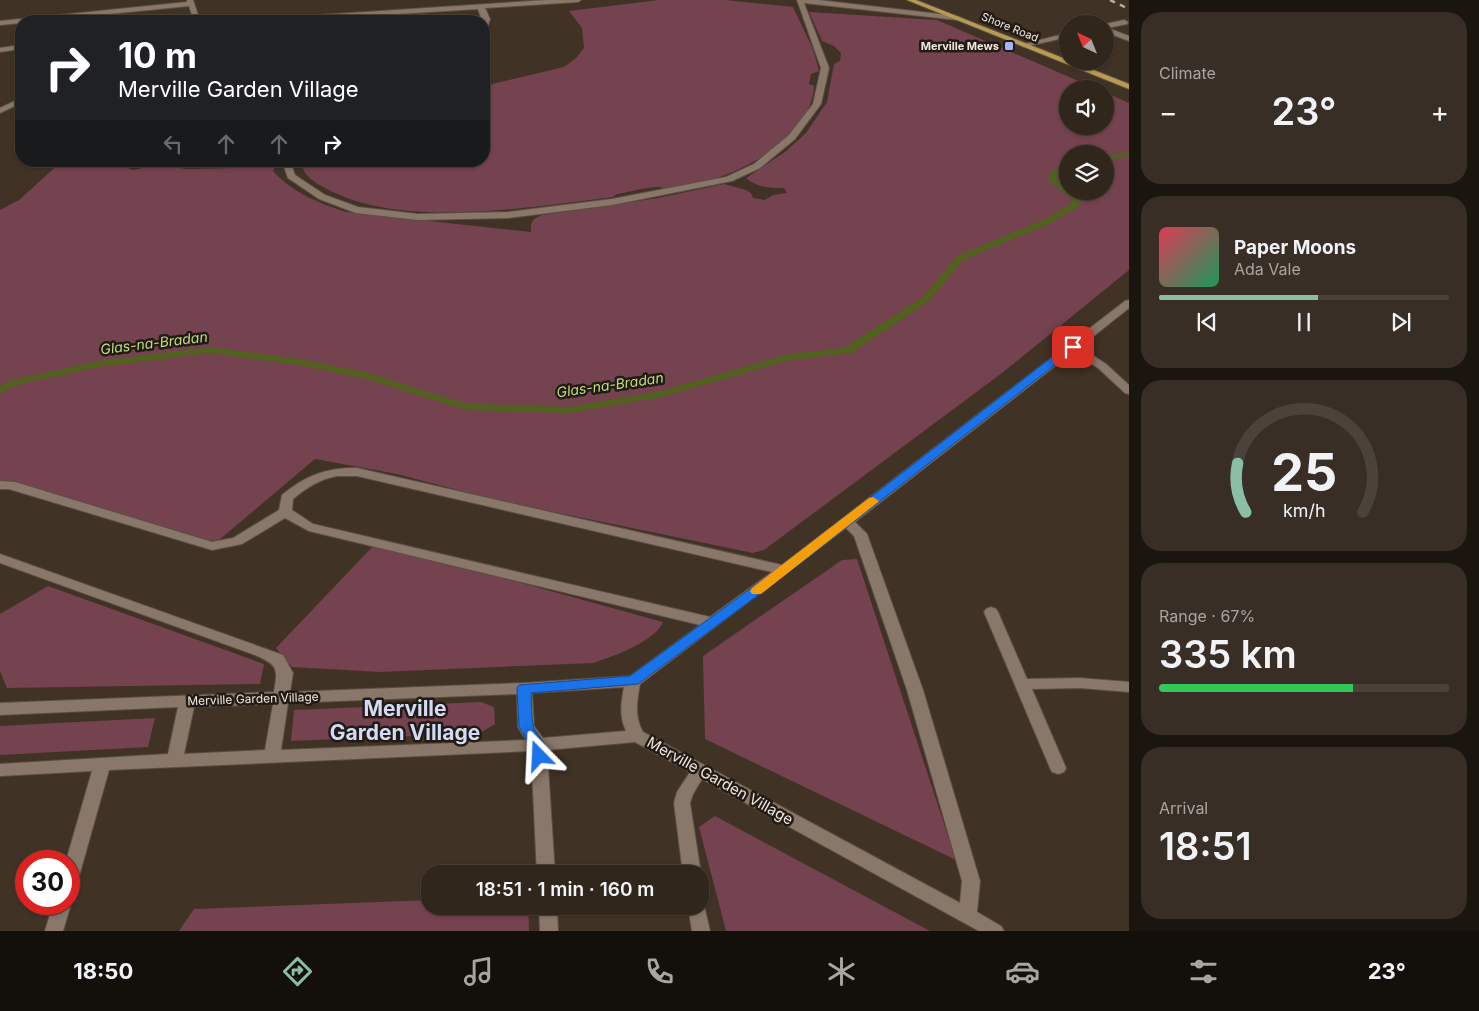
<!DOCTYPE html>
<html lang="en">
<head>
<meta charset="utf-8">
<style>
  :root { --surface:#30261c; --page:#382e25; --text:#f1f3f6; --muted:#a8a5a3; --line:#4b433b; --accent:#8abfa5 }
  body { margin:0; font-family:Inter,sans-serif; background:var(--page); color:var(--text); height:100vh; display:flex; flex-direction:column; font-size:19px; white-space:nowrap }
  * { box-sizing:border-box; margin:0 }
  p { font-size:16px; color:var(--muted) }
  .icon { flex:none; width:28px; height:28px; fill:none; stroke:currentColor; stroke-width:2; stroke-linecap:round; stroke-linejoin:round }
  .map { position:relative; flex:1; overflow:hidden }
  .drawer { display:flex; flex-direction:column; gap:12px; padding:12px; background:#1a150f; width:350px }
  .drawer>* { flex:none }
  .guide { position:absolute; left:15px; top:15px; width:475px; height:152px; border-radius:20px; box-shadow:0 1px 4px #0004,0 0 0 1px var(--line); background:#202124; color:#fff; overflow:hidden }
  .needle { width:32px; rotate:317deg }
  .controls { position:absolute; left:1059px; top:15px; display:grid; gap:10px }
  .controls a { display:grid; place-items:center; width:55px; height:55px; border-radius:50%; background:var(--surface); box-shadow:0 1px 4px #0004,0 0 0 1px var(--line); font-size:25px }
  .speed { position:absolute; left:15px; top:850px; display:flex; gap:10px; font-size:25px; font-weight:700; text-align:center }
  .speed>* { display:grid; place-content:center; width:65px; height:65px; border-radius:50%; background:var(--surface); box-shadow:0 1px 4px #0004,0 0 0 1px var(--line); line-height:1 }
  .speed .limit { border:8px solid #d22; background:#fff; color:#111 }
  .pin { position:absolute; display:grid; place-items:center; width:42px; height:42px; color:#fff; margin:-21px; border-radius:10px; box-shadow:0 2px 8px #0006 }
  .me { position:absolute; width:55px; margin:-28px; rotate:339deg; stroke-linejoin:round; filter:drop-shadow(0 0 4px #0008) }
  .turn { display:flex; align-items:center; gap:18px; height:105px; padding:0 20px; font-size:22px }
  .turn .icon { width:65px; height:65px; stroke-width:2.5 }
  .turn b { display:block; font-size:35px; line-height:42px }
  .lanes { display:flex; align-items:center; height:48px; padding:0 20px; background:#0003; justify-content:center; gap:25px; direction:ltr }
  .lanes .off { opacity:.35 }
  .big { font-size:38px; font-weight:600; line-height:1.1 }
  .drawer .widget { flex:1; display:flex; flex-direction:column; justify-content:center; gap:8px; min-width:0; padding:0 18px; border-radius:20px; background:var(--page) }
  .drawer .dial { align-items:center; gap:0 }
  .dial svg { height:130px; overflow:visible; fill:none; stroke:var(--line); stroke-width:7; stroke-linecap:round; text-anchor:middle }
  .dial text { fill:var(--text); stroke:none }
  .song { display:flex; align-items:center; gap:15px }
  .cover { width:60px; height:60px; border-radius:8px; background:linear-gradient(135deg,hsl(350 70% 55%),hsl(150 70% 35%)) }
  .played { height:5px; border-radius:2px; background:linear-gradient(90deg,var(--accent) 55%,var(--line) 55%) }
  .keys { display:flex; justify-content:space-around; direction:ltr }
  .heat { display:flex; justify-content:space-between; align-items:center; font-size:28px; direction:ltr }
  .charge { height:8px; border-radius:4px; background:linear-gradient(90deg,#34c759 67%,var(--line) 0) }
  .trip { position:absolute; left:421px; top:865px; width:288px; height:50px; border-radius:20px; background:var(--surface); box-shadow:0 1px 4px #0004,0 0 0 1px var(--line); font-weight:600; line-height:50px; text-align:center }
  .dock { display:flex; height:80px; justify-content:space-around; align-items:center; background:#130f0b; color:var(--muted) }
  .dock .icon { width:35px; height:35px }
  .dock .selected { color:var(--accent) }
  .dock b { font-size:22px; color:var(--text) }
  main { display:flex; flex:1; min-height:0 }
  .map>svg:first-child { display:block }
  .green { fill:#75424f; fill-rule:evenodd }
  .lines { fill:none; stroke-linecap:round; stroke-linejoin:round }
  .stream { fill:#50621e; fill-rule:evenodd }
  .minor-casing { stroke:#5c4f44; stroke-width:2 }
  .major-casing { stroke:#5c4f44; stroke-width:2 }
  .minor { fill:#897869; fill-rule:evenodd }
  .major { fill:#b79c50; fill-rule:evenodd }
  .rail { stroke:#b6aba1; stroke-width:2.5; stroke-dasharray:5.5 5.5; stroke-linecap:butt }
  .route { fill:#1a73e8; stroke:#114b97 }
  .slow { fill:#f59e0b }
  .poi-dot { fill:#a2b2fd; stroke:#221b15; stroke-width:2 }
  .labels { text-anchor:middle; stroke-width:5; stroke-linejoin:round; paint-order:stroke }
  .far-street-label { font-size:11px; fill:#f1e7df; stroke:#221b15 }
  .far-poi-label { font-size:11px; font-weight:bold; fill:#f1e7df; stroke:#221b15; text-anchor:end }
  .street-label { font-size:12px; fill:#f1e7df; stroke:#221b15 }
  .water-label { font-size:14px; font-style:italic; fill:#c2de7f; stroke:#221b15 }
  .near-street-label { font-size:15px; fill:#f1e7df; stroke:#221b15 }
  .near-district-label { font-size:21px; font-weight:bold; fill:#d3dbf7; stroke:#221b15 }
</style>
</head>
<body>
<main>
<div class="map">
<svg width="1129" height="931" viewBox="0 0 1129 931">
  <rect width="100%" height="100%" fill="#403225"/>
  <!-- green -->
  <g class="green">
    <path d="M 659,0 L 725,0 L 793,7 L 813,49 L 819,71 L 811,74 L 809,84 L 814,86 C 811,141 736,176 689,186 C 683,187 673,190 667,189 C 663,189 663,188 659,187 C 646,187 630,192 617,194 L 613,197 C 533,207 401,229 329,190 C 316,183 304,178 301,162 L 312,161 L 484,161 L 484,86 L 564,67 L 576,58 L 584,48 L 582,28 L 569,11 Z"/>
    <path d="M 809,12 L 937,20 L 1097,89 L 1068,89 L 1068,126 L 1105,126 L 1105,92 L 1129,103 L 1129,270 L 1002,373 L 764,550 L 753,553 L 496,500 L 397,474 L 315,459 L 212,546 L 0,485 L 0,210 L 19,200 L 62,161 L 108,161 L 133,170 L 156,165 L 188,169 L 275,167 L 273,171 C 293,193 319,203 346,212 L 531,232 C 530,221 533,219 542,215 L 658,198 L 724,184 L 746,190 L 751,193 L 753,198 L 765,200 L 773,195 L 787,193 L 784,188 C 770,188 757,188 746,178 L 785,152 L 806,133 L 827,102 L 834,64 L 840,61 L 841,53 L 834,46 L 822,41 ZM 1068,154 L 1105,154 L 1105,191 L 1068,191 Z"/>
    <path d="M 376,543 L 663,622 C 656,641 612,657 593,663 L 380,672 L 292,667 L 276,648 Z"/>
    <polygon points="857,559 956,860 705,739 703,656 842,560"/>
    <polygon points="48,586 264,664 260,684 7,688 0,671 0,614"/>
    <polygon points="481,702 494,707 495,724 480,733 291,741 294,710"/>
    <polygon points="155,718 148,747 0,755 0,726"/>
    <polygon points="715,816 930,931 726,931 699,827"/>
    <polygon points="430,900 430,906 528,906 529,931 179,931 194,909"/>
  </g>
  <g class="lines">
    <!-- stream -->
    <g class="stream">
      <polygon points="1129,152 1129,156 1105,160 1105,156"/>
      <polygon points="1068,163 1068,169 1057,175 1056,179 1068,187 1068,191 1073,191 1081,200 1078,207 1051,223 963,260 929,301 851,353 790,360 662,397 569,413 466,410 363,378 299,365 210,353 98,367 20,384 0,393 0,386 13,380 98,361 210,347 299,359 365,372 467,404 569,407 661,391 789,354 844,348 923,297 957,256 1045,219 1071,204 1073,200 1048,180 1050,172"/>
    </g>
    <defs>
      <g id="minor">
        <polygon points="187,0 193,0 200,21 194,21 189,6 40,21 21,21 21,23 0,25 0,21 187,2"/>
        <polygon points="547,0 581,0 578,2 485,8 490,19 488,26 484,28 484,21 482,21 478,9 287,21 254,21 258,19"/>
        <polygon points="797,0 818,0 957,16 961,18 957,20 804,3 829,68 821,104 795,139 760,168 732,181 612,205 508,218 418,220 356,213 319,199 288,178 282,161 290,161 295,175 325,195 358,207 418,214 508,212 612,199 726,177 754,164 789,135 813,104 821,68"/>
        <polygon points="1124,20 1128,22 1127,24 1108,28 1129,36 1129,41 1105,32 1105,24"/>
        <polygon points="1068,33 1068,37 1024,47 1020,45"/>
        <polygon points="21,45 21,49 0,52 0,48"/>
        <polygon points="21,98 21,103 0,113 0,108"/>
        <path d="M 1129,300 L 1129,308 L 1080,347 L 1106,364 L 1129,385 L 1129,394 L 1125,393 L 1098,368 L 1073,352 L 855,522 L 867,534 L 923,690 L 980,881 L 977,912 L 1001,926 L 1004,931 L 979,931 L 702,779 L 693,794 L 690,803 L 701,874 L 683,874 L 674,803 L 677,792 L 690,772 L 635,742 L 547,750 L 555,874 L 537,874 L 531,751 L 109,770 L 78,880 L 75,885 L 69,887 L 69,861 L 66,861 L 92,771 L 0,776 L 0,764 L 168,754 L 178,707 L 0,715 L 0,703 L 274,692 C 278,668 278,665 255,655 L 0,563 L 0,554 L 283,655 L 293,673 L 290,692 L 524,683 L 630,676 L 700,625 L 309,531 L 285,518 L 242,544 L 212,550 L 9,489 L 0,489 L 0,481 L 15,482 L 212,542 L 233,538 L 279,510 L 282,495 C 305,476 327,467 357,468 L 782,565 L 1125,301 ZM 337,476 L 357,476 L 772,572 L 710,617 L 313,524 L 292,510 L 293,499 C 306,488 320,479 337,476 ZM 846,528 L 854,536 L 907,690 L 962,881 L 960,903 L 643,732 C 634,716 637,700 640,684 ZM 624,687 C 621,703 619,716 626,731 L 543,738 L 534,726 L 532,693 ZM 517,694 L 518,727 L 526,740 L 281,750 L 288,703 ZM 273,704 L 265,750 L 184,754 L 194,707 Z"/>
        <polygon points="991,607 996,609 998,612 1027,679 1080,678 1129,682 1129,692 1080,688 1032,689 1066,768 1064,772 1058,774 1052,772 1050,768 984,612 986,609"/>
        <polygon points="69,900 71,904 63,931 45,931 53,904 69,904"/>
        <polygon points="700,900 703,901 710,931 692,931 688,906 700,906"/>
        <polygon points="539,906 557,906 558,931 540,931"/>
      </g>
      <polygon id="major" points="907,0 916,0 1129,84 1129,89"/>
    </defs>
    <!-- minor casing -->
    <use href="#minor" class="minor-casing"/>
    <!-- major casing -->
    <use href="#major" class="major-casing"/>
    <!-- minor -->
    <use href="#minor" class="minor"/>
    <!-- major -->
    <use href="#major" class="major"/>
    <!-- rail -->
    <polyline class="rail" points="1110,0 1129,9"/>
  </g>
  <!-- route -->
  <path class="route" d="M 1069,344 L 1076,344 L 1078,347 L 788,573 L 638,684 L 531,693 C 532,703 531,715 533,725 C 536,737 552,746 544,760 L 539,762 L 534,760 L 530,745 L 519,727 L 517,688 L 519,685 L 630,676 L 779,568 Z"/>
  <!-- slow -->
  <polygon class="slow" points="873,497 879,501 877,503 761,594 752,594 750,591 752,588 869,498"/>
  <!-- markers -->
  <rect class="poi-dot" x="1004" y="41" width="10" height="10" rx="2.5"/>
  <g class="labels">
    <!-- far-street labels -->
    <g class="far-street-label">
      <text transform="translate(1010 27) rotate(22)" y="4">Shore Road</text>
    </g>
    <!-- far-poi labels -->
    <g class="far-poi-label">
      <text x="999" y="50">Merville Mews</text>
    </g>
    <!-- street labels -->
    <g class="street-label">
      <text transform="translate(253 699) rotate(-2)" y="4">Merville Garden Village</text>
    </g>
    <!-- water labels -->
    <g class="water-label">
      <text transform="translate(154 343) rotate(-7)" y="5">Glas-na-Bradan</text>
      <text transform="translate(610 385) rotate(-8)" y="5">Glas-na-Bradan</text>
    </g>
    <!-- near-street labels -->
    <g class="near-street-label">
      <text transform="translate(720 781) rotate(29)" y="5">Merville Garden Village</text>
    </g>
    <!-- near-district labels -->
    <g class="near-district-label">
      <text x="405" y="716">Merville<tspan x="405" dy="24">Garden Village</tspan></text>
    </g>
  </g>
</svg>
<div class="controls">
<a><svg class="needle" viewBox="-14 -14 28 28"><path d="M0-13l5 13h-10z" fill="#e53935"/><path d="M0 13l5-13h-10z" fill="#a8a5a3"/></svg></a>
<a><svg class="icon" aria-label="sound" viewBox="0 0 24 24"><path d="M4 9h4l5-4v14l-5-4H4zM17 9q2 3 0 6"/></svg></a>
<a><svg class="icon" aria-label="layers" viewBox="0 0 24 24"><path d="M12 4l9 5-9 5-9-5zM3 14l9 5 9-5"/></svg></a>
</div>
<div class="speed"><div class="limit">30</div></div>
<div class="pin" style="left:1073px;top:347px;background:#d93025"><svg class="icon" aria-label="arrive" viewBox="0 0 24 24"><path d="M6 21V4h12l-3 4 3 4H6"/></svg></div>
<svg class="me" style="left:539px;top:756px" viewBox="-20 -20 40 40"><path d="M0-17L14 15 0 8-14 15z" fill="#1a73e8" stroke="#fff" stroke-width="4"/></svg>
<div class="trip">18:51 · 1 min · 160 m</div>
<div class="guide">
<div class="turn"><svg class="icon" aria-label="right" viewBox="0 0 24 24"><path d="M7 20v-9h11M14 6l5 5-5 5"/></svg><div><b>10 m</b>Merville Garden Village</div></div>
<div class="lanes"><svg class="icon off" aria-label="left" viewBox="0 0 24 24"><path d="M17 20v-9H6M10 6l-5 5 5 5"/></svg><svg class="icon off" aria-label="ahead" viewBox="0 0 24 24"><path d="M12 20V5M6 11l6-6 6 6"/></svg><svg class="icon off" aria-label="ahead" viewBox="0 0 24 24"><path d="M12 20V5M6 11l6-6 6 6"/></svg><svg class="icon" aria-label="right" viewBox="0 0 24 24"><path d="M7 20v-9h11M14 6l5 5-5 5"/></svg></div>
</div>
</div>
<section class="drawer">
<div class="widget"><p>Climate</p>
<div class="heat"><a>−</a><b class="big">23°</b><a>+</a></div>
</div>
<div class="widget">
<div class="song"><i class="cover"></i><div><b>Paper Moons</b><p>Ada Vale</p></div></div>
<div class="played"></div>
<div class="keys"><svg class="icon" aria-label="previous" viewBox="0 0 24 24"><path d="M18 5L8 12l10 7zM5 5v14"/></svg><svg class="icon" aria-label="pause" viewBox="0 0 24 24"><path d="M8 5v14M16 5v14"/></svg><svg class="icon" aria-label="next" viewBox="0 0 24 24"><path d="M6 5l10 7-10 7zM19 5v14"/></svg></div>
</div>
<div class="widget dial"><svg viewBox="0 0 100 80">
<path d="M14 69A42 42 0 1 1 86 69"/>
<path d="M14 69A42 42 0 0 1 9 39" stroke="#8abfa5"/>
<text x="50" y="56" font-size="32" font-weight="700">25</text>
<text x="50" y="72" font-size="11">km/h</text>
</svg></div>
<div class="widget"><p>Range · 67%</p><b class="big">335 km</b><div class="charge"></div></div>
<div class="widget"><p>Arrival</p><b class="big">18:51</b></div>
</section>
</main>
<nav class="dock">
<b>18:50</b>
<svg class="icon selected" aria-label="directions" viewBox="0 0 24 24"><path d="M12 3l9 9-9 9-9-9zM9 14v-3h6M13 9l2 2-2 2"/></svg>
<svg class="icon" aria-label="music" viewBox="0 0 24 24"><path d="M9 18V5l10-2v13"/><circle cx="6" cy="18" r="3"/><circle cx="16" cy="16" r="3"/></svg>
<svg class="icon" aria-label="phone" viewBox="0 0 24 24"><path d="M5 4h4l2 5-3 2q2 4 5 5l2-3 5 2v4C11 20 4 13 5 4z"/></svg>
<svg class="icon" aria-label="climate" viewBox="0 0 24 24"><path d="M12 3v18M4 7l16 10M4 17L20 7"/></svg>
<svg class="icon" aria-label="car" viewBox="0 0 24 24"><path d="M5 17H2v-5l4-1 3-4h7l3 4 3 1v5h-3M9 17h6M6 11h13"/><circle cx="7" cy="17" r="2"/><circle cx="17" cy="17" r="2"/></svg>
<svg class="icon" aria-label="filters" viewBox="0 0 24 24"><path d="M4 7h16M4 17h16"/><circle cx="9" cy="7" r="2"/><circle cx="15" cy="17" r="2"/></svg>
<b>23°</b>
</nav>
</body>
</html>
